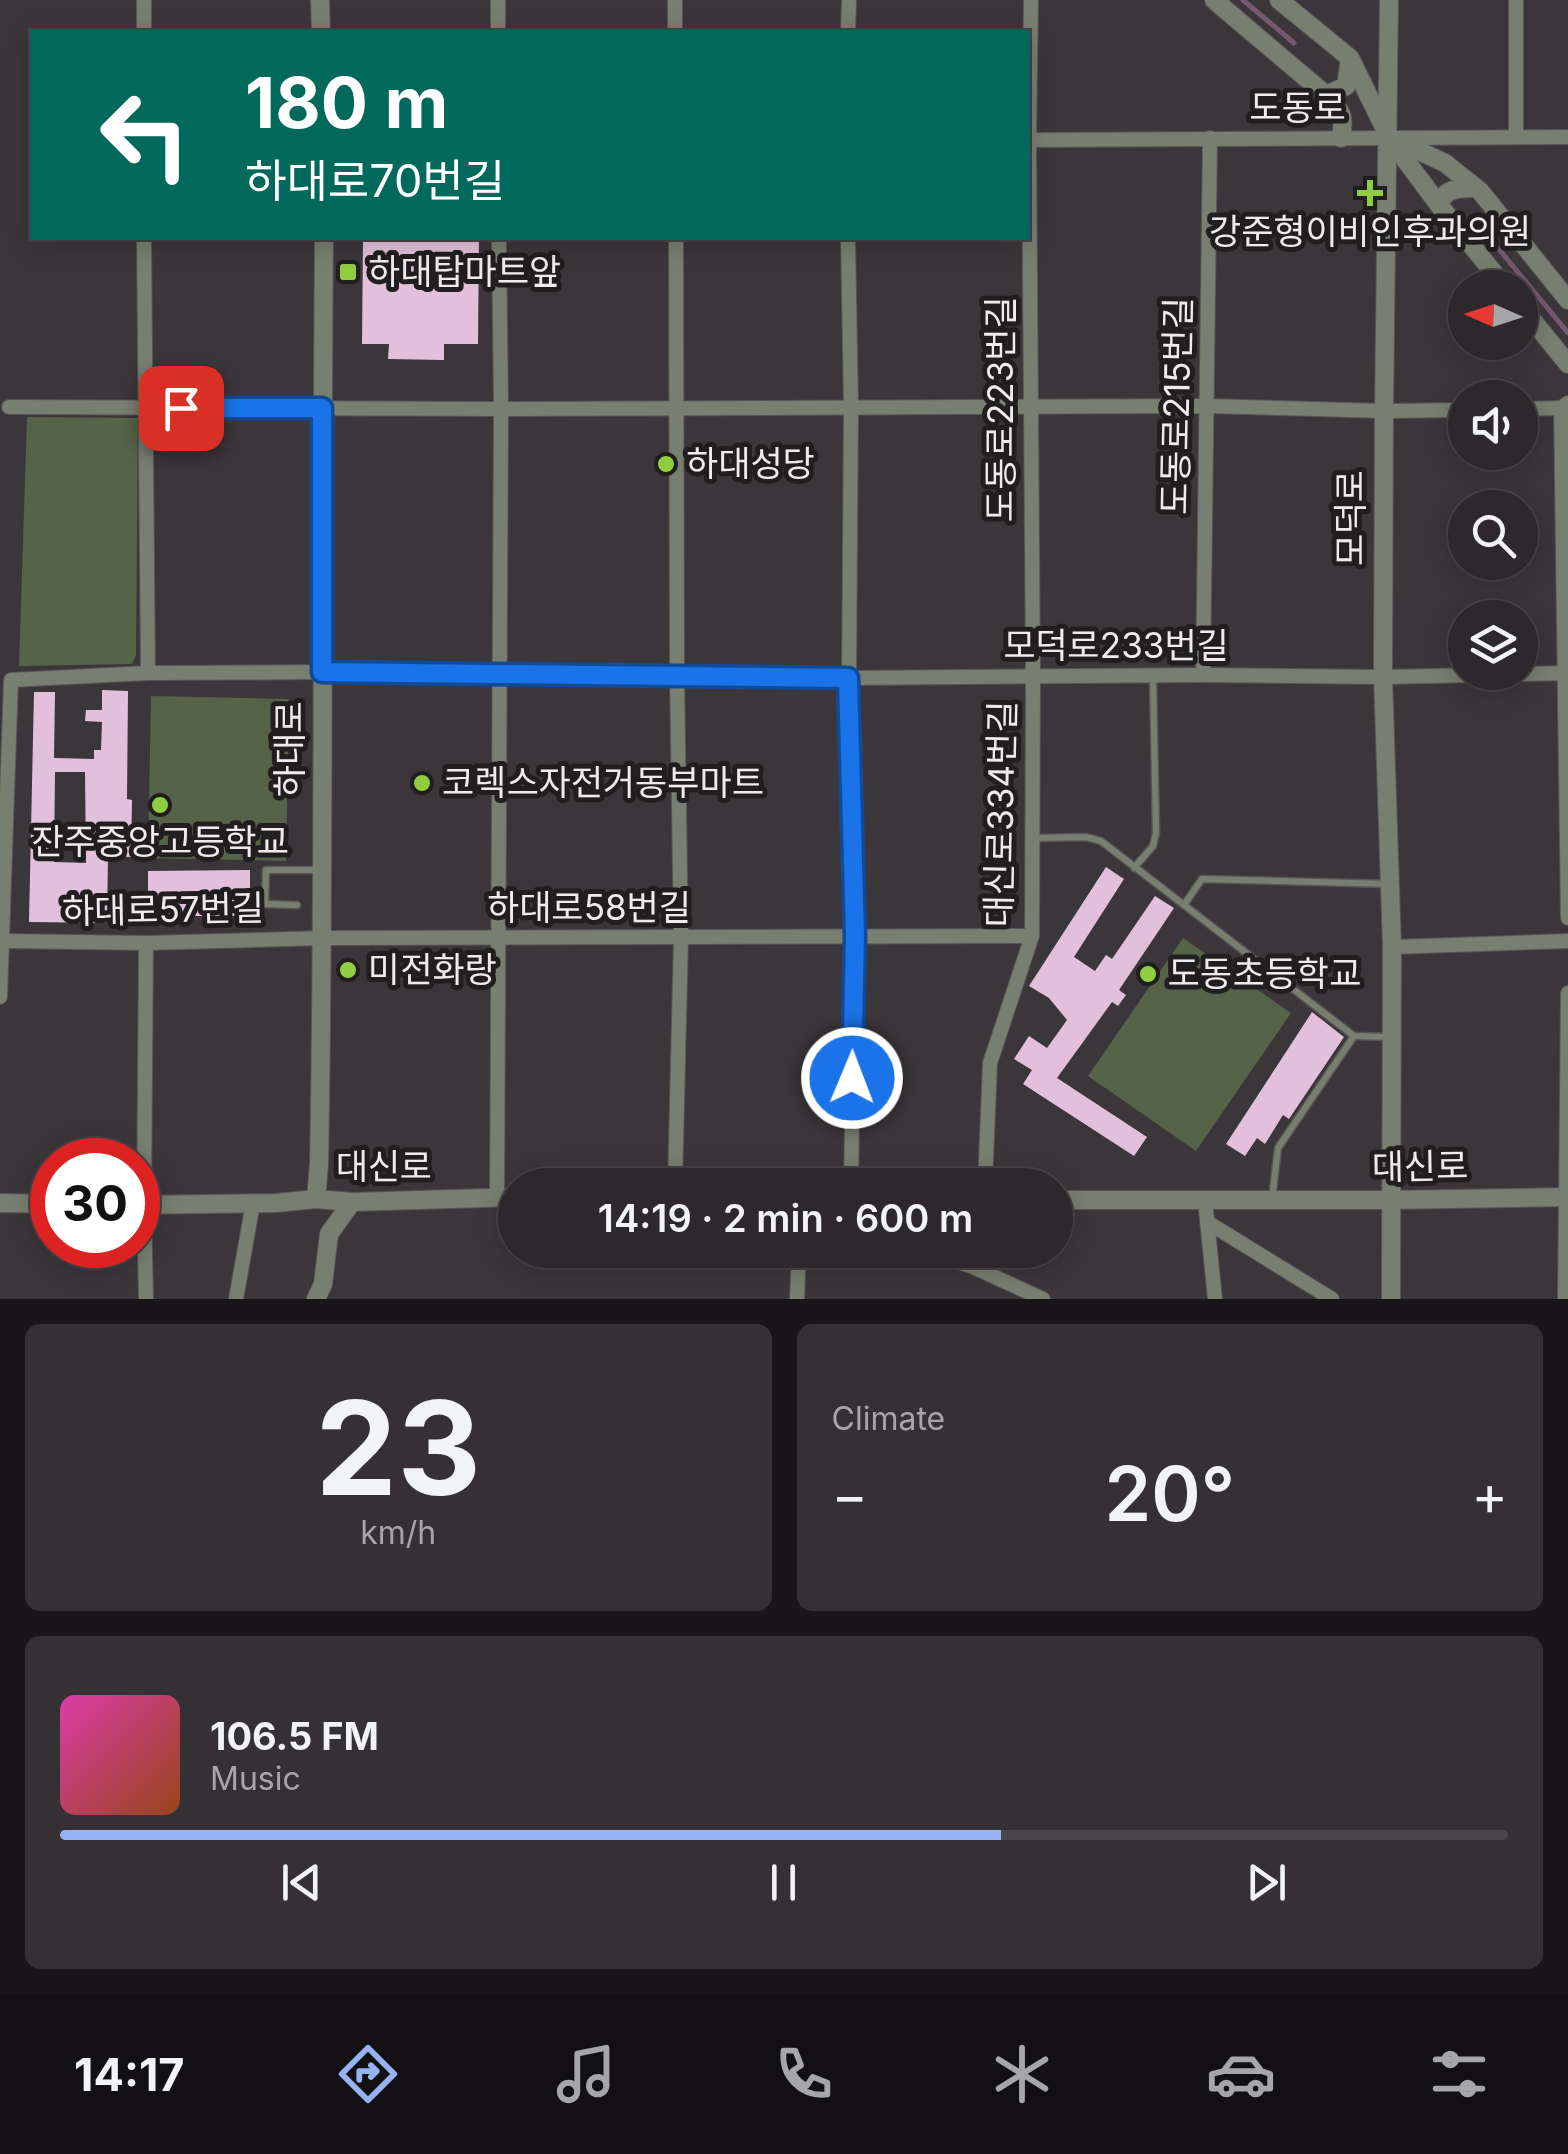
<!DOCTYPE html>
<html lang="en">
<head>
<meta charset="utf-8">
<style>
  :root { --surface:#2c282c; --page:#343034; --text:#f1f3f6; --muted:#a6a6a9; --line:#484448; --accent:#95b2f1 }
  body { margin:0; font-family:Inter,"Noto Sans KR",sans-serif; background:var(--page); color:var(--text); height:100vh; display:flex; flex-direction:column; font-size:38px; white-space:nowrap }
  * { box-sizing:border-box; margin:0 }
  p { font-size:32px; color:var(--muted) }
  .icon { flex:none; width:55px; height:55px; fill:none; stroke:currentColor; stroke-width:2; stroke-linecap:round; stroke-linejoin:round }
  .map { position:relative; height:1299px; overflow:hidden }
  .sheet { display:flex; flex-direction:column; gap:25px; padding:25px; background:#181618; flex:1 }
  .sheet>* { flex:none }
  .banner { position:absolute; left:30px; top:30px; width:1000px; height:210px; border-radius:0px; box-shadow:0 5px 25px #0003,0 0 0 2px var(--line); background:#00695c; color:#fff; overflow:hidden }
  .needle { width:65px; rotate:273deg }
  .buttons { position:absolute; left:1448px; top:270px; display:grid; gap:20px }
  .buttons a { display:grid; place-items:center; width:90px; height:90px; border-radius:50%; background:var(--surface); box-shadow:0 5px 25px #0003,0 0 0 2px var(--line); font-size:50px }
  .speed { position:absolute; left:30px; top:1138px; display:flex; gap:20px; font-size:50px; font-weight:700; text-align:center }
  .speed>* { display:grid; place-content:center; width:130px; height:130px; border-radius:50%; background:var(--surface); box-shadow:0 5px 25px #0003,0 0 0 2px var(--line); line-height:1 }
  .speed .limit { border:15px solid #d22; background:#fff; color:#111 }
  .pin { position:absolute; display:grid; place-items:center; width:85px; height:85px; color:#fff; margin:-42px; border-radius:20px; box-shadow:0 5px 15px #0006 }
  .me { position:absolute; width:110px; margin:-55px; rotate:1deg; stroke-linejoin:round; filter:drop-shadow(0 0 8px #0008) }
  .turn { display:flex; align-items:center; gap:35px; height:210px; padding:0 50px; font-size:45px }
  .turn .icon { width:130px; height:130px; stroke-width:2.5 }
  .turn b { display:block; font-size:70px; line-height:85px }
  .big { font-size:75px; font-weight:600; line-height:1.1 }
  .sheet .card { flex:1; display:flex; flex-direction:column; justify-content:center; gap:15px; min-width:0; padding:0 35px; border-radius:15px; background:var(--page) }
  .sheet .dial { align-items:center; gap:0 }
  .dial b { font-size:130px; line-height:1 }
  .song { display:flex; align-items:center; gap:30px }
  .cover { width:120px; height:120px; border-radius:15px; background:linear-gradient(135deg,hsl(320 70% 55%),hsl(20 70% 35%)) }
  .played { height:10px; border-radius:5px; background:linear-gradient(90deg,var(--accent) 65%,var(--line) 65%) }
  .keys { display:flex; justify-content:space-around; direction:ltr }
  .heat { display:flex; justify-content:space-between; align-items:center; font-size:55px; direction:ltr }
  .sheet .tiles { flex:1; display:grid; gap:25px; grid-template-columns:1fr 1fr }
  .card:last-child { grid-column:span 2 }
  .trip { position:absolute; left:498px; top:1168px; width:575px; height:100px; border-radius:50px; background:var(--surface); box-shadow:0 5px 25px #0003,0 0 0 2px var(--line); font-weight:600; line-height:100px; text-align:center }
  .dock { display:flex; height:160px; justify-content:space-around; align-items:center; background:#121012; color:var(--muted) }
  .dock .icon { width:70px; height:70px }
  .dock .selected { color:var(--accent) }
  .dock b { font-size:45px; color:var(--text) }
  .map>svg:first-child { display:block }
  .green { fill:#556348 }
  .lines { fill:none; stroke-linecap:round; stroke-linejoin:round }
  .stream { stroke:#765870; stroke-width:5 }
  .building { fill:#e2c0db; fill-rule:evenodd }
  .service-casing { stroke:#585357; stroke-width:9 }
  .minor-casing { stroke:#585357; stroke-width:16 }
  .tertiary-casing { stroke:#585357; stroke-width:20 }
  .service { stroke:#787f70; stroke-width:6 }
  .minor { stroke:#787f70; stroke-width:14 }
  .tertiary { stroke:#787f70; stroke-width:18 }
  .route-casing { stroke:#114b97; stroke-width:25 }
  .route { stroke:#1a73e8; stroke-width:18 }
  .poi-dot { fill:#91cd40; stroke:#211e20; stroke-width:4 }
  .labels { text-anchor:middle; stroke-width:10; stroke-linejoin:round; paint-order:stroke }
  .street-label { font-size:35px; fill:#eeeaed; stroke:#211e20 }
  .poi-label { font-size:35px; fill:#eeeaed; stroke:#211e20; text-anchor:start }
</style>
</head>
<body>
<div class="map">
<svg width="1568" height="1299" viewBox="0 0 1568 1299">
  <rect width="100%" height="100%" fill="#3b363a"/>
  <!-- green -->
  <g class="green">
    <polygon points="27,417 138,418 136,655 132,664 19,666"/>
    <polygon points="151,696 289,699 286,861 148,858"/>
    <polygon points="1183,938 1291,1013 1196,1151 1088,1076"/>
  </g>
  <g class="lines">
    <!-- stream -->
    <g class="stream">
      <polyline points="1243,0 1294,43"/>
      <polyline points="1484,231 1568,333"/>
    </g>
  </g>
  <!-- building -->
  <g class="building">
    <polygon points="363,238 479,238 478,344 444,344 444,360 388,359 389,344 362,344"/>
    <path d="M 102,690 L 128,691 L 127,799 L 132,800 L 131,857 L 108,856 L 107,923 L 29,922 L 34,692 L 55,692 L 54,758 L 94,759 L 94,750 L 101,750 L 102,722 L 85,721 L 86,710 L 102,710 ZM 55,772 L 85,772 L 86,863 L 54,862 Z"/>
    <polygon points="1106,867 1124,879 1074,957 1095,971 1106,955 1112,959 1155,896 1174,908 1119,990 1126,995 1118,1006 1112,1002 1057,1078 1147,1137 1134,1156 1023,1084 1032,1070 1014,1059 1029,1036 1047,1048 1067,1020 1049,998 1029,986"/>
    <polygon points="250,870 250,916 148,916 148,871"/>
    <polygon points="1312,1012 1344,1037 1289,1119 1283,1115 1265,1144 1257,1138 1245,1156 1226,1144"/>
  </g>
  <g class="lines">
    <defs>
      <g id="service">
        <polyline points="1035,838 1086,837 1101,841 1354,1036 1391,1037"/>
        <polyline points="1134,868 1153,846 1156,833 1153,677"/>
        <polyline points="297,905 265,904 266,870 322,870"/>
        <polyline points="1184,905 1202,879 1389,884"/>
        <polyline points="1272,1199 1278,1148 1354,1036"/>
      </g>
      <g id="minor">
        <polyline points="144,0 144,32"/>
        <polyline points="498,0 498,32"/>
        <polyline points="1516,0 1516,137"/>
        <polyline points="675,32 675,0"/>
        <polyline points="848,32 849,0"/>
        <polyline points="1028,140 1568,137"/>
        <polyline points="144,238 148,673 322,672 849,678 1203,675 1383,677 1568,673"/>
        <polyline points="848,238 851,406 849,678 855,936 851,1185"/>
        <polyline points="1568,403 1561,408 1568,918"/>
        <polyline points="9,407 501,409 1207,406 1384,411 1465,410"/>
        <polyline points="1520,409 1561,408"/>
        <polyline points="1203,675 1210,138"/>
        <polyline points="3,941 146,943 324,938 1032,936"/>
        <polyline points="1392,947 1568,941"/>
        <polyline points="0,997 11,680 148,673"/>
        <polyline points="675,1185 681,938 677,675 676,238"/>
        <polyline points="985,1185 990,1063 1032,936 1033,677 1029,140 1031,0"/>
        <polyline points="497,1197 501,409 499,238"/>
        <polyline points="1205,1200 1215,1299"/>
        <polyline points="1207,1222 1332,1299"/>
        <polyline points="924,1250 973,1267 1043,1299"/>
        <polyline points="146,1299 144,1205 146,943"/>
        <polyline points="236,1299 253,1203"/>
        <polyline points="797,1299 799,1250"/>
        <polyline points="1565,1299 1568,993"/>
      </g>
      <g id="tertiary">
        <polyline points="320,0 321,32"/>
        <path d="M 1214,0 L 1326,95 C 1342,112 1345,114 1341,138"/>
        <polyline points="1279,0 1350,58 1389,137 1445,163 1480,191 1568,300"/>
        <polyline points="1389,0 1384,411 1383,677 1392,947 1391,1299"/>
        <polyline points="1326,95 1346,86 1350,59"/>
        <polyline points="1392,142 1439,205 1506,288"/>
        <path d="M 1439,205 C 1444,188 1459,188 1476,188"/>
        <polyline points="1520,305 1568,364"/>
        <path d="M 316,1199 L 319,1164 C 325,855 321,546 324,238"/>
        <polyline points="1055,1200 1390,1200 1568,1197"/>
        <polyline points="0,1203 52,1204"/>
        <polyline points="138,1205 276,1203 316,1199 352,1202 515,1197"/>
        <polyline points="316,1299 323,1284 329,1234 352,1202"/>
      </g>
    </defs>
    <!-- service casing -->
    <use href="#service" class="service-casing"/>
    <!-- minor casing -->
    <use href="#minor" class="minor-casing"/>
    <!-- tertiary casing -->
    <use href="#tertiary" class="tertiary-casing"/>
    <!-- service -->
    <use href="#service" class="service"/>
    <!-- minor -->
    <use href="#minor" class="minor"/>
    <!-- tertiary -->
    <use href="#tertiary" class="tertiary"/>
  </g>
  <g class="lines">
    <defs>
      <polyline id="route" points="181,408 322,408 322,672 848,678 855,936 852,1078"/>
    </defs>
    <!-- route casing -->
    <use href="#route" class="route-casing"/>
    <!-- route -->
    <use href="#route" class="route"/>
  </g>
  <!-- markers -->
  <g class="poi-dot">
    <path d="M1365 178h10v10h10v10h-10v10h-10v-10h-10v-10h10z"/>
    <rect x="338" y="262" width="20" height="20" rx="5"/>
    <circle cx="666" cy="464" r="10"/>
    <circle cx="422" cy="783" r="10"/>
    <circle cx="160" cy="805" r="10"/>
    <circle cx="348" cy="970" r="10"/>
    <circle cx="1148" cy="974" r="10"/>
  </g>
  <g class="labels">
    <!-- street labels -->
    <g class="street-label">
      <text x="1298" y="120">도동로</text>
      <text transform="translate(1177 406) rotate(-89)" y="12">도동로215번길</text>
      <text transform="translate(1001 409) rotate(-90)" y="12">도동로223번길</text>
      <text transform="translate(1351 518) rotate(-90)" y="12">모덕로</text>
      <text x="1116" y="658">모덕로233번길</text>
      <text transform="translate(290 749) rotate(-90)" y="12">하대로</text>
      <text transform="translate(1001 814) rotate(-89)" y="12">대신로334번길</text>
      <text x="589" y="920">하대로58번길</text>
      <text transform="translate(163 910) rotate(-1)" y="12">하대로57번길</text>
      <text x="384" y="1179">대신로</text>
      <text transform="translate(1420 1167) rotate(-1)" y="12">대신로</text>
    </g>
    <!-- poi labels -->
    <g class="poi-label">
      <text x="1370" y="244" text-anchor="middle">강준형이비인후과의원</text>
      <text x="368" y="284">하대탑마트앞</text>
      <text x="686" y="476">하대성당</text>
      <text x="442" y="795">코렉스자전거동부마트</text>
      <text x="160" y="854" text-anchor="middle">잔주중앙고등학교</text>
      <text x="368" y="982">미전화랑</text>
      <text x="1168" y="986">도동초등학교</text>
    </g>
  </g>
</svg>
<div class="buttons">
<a><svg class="needle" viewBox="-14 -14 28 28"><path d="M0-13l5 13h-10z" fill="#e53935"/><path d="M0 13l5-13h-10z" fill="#a6a6a9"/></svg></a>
<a><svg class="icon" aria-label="sound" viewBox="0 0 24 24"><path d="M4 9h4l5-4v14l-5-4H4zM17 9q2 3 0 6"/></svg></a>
<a><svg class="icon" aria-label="search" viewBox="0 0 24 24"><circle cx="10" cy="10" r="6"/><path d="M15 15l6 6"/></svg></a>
<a><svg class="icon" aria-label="layers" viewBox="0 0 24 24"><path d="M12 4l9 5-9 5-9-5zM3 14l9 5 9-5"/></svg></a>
</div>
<div class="speed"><div class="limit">30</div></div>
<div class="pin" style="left:181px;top:408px;background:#d93025"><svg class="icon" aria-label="arrive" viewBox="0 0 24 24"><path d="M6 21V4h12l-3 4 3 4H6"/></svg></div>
<svg class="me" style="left:852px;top:1078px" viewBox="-20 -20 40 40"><circle r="17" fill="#1a73e8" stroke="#fff" stroke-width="3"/><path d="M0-11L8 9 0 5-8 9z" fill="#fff"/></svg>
<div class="trip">14:19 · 2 min · 600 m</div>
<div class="banner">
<div class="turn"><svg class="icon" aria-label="left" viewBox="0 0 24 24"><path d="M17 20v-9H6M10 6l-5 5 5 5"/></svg><div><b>180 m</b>하대로70번길</div></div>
</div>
</div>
<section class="sheet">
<div class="tiles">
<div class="card dial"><b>23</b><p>km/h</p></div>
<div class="card"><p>Climate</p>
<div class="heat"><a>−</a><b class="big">20°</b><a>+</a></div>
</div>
<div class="card">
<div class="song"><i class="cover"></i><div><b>106.5 FM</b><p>Music</p></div></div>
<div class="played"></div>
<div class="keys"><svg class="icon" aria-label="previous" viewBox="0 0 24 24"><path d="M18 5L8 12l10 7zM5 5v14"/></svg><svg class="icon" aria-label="pause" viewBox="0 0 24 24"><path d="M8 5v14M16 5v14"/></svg><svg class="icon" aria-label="next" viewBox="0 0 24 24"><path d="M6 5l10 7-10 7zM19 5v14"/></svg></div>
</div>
</div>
</section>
<nav class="dock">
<b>14:17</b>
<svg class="icon selected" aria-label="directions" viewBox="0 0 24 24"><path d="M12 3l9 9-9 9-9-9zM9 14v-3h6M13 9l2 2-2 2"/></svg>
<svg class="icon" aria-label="music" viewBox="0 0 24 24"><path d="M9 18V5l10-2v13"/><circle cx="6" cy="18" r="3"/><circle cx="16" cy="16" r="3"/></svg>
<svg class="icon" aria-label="phone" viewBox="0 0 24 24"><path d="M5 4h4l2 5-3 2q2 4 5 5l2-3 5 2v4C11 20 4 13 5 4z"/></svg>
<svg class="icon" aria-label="climate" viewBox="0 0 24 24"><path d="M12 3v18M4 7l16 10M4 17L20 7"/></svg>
<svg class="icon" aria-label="car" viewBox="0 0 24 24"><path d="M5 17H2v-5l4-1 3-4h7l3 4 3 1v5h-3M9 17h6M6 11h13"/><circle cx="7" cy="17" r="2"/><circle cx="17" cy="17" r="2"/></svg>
<svg class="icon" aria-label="filters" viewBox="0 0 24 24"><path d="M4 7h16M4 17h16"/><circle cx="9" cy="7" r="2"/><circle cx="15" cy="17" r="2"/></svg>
</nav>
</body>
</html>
